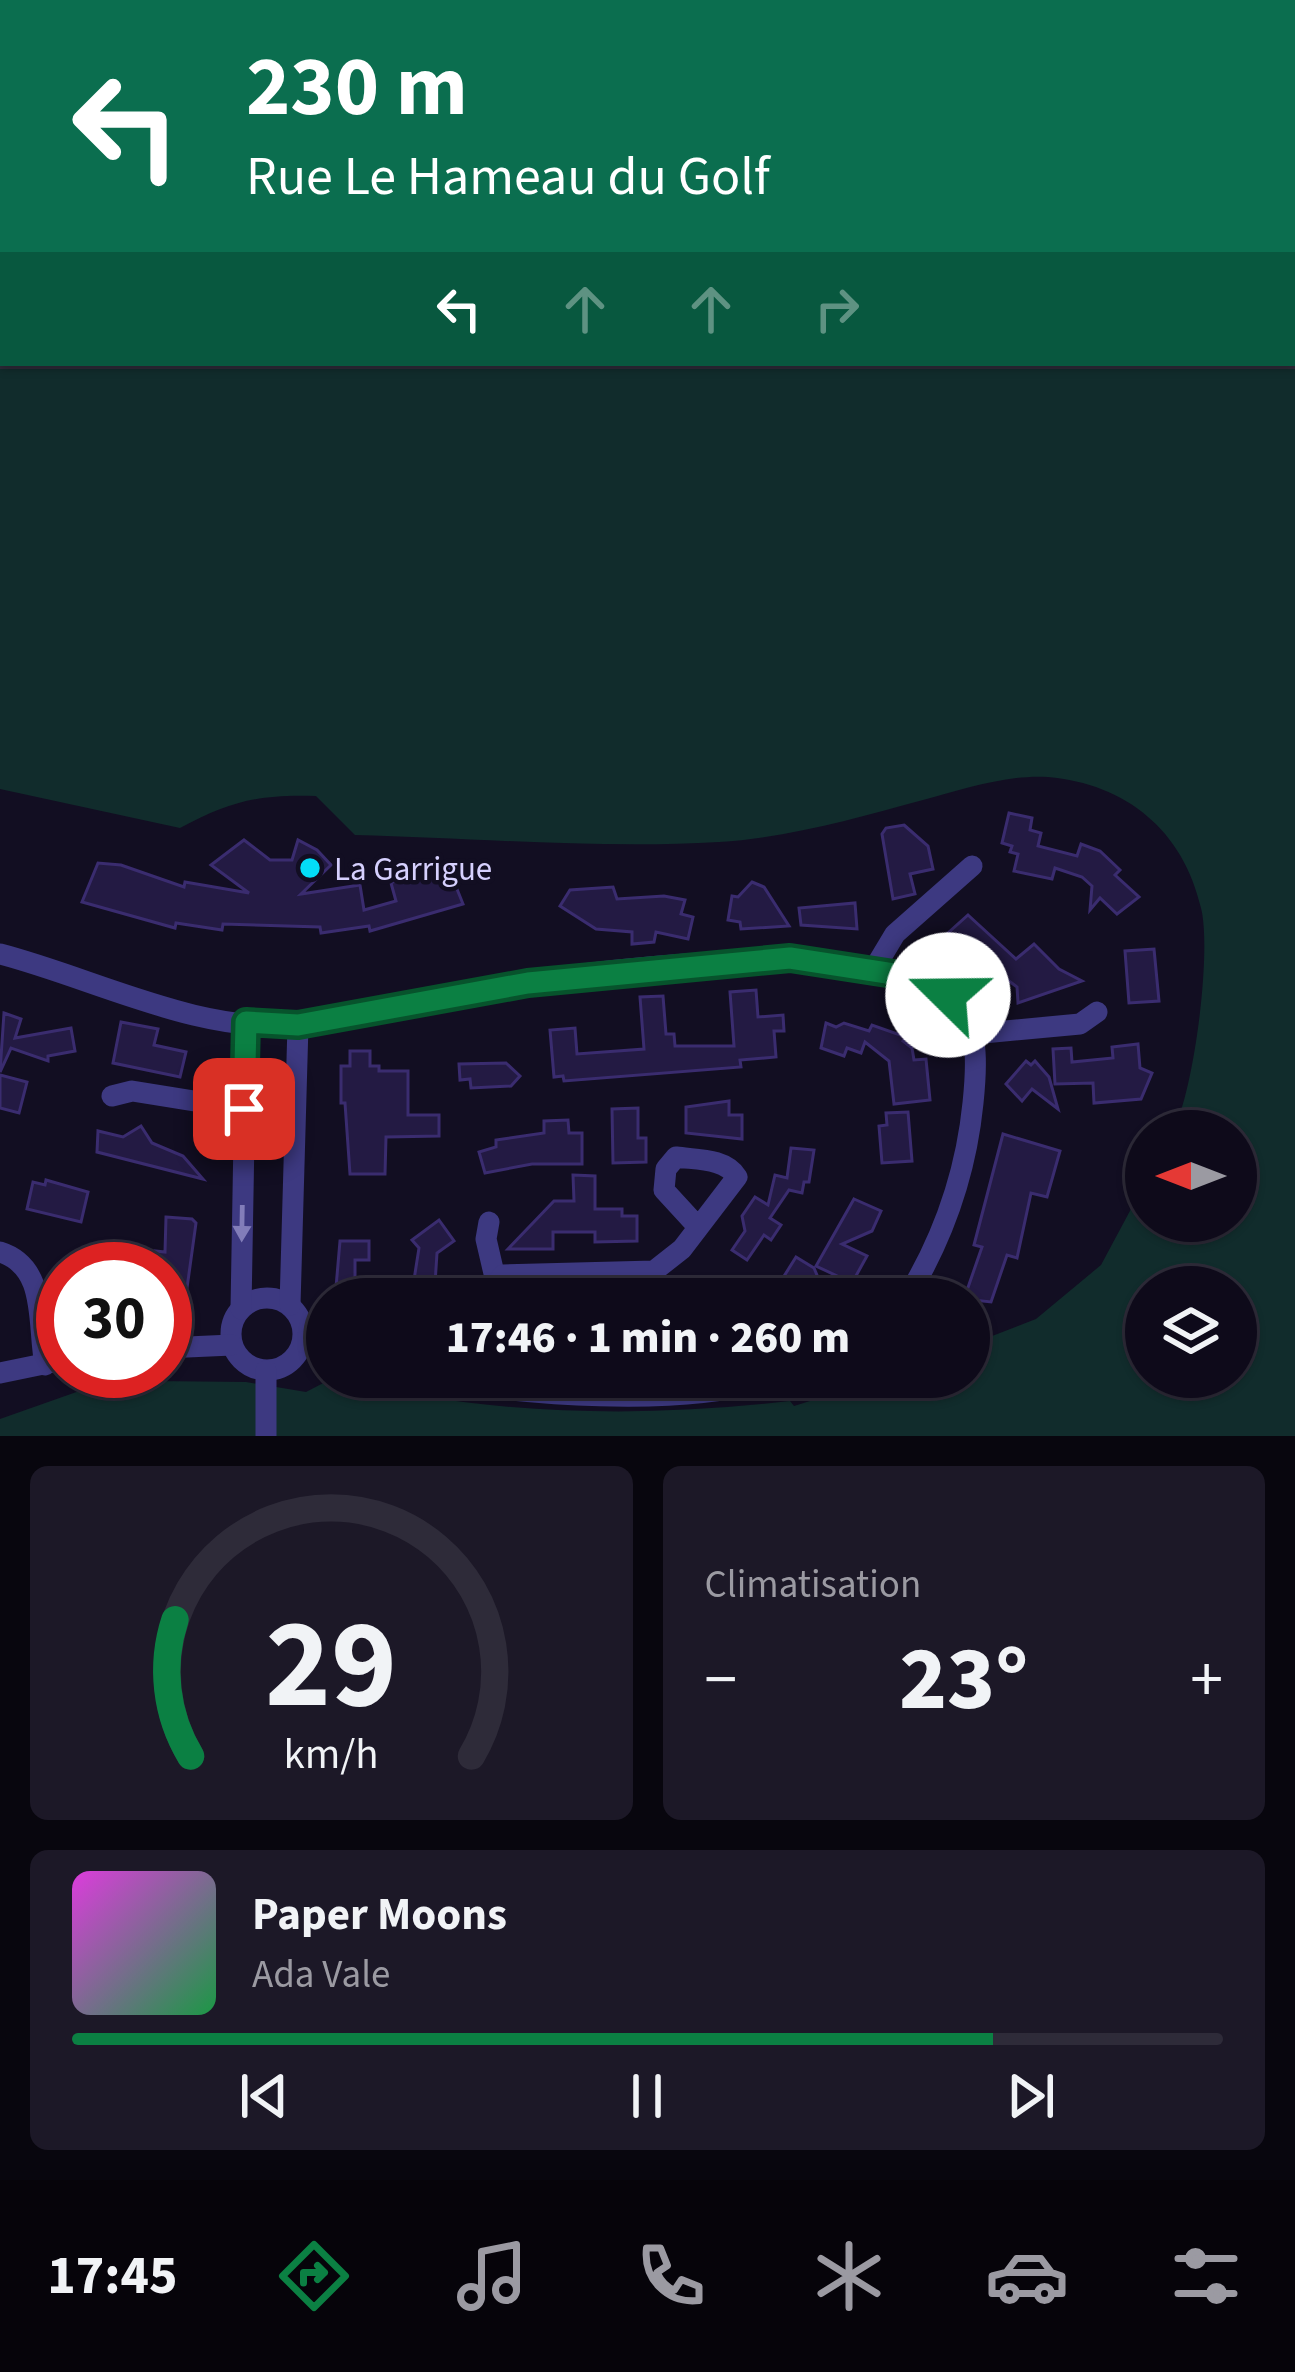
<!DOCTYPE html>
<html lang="fr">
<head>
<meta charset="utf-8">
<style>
  :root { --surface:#0e0a1a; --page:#1c1827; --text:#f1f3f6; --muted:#9b9aa2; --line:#2e2b39; --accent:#0b8043 }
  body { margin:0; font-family:"Source Sans 3",sans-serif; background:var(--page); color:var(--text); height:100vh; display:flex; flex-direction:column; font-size:45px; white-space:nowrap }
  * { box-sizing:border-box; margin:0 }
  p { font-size:39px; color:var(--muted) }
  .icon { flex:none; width:66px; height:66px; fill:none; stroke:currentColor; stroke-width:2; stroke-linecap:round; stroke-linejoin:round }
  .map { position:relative; height:1436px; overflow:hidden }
  .side { display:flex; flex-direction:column; gap:30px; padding:30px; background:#08060e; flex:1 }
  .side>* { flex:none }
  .guide { position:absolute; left:0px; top:0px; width:1296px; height:366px; box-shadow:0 3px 9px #0004,0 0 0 3px var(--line); background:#0b6e4f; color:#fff; overflow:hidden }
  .needle { width:78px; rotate:270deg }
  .tools { position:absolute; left:1125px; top:1110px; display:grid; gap:24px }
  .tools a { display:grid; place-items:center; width:132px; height:132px; border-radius:50%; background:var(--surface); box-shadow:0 3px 9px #0004,0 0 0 3px var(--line); font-size:60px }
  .speed { position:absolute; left:36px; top:1242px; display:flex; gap:24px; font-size:60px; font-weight:700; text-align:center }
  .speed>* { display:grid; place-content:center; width:156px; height:156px; border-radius:50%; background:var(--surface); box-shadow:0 3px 9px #0004,0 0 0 3px var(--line); line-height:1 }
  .speed .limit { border:18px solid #d22; background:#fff; color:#111 }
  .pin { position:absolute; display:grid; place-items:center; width:102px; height:102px; color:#fff; margin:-51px; border-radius:24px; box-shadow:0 6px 18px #0006 }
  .me { position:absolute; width:132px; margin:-66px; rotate:292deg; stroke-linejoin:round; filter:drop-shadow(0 0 9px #0008) }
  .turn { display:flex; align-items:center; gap:42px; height:252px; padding:0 48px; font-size:54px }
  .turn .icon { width:156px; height:156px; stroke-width:2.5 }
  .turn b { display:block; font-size:84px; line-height:102px }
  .lanes { display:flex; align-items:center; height:114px; padding:0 48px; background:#0003; justify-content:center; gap:60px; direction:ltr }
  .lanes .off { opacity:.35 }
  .big { font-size:90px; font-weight:800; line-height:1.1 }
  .side .tile { flex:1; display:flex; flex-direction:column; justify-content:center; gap:18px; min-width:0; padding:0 42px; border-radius:18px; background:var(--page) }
  .side .dial { align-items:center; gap:0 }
  .dial svg { height:312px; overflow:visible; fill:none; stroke:var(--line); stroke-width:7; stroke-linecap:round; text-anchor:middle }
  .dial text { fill:var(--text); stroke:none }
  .song { display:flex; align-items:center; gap:36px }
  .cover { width:144px; height:144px; border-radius:18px; background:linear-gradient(135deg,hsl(300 70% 55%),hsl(140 70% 35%)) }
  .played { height:12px; border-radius:6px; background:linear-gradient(90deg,var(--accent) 80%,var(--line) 80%) }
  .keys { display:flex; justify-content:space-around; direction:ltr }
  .heat { display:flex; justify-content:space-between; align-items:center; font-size:66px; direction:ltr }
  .side .tiles { flex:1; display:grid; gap:30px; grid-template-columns:1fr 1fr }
  .tile:last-child { grid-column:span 2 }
  .trip { position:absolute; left:306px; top:1278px; width:684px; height:120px; border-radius:60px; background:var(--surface); box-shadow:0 3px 9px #0004,0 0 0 3px var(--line); font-weight:800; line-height:120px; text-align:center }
  .menu { display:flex; height:192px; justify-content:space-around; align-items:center; background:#06040a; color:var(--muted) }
  .menu .icon { width:84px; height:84px }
  .menu .active { color:var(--accent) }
  .menu b { font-size:54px; color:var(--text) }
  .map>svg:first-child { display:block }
  .green { fill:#112c2c; fill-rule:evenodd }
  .building { fill:#231a43; stroke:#3a2c6f; stroke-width:3 }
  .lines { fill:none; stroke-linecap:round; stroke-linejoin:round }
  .street { stroke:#3d3981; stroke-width:21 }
  .oneway { fill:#827db9 }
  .route-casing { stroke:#07532c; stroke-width:30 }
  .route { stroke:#0b8043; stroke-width:21 }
  .poi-dot { fill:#03ddf8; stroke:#120e22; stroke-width:4.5 }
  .labels { text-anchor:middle; stroke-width:9; stroke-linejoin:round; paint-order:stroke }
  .poi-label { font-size:33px; fill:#d6d0fe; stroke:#120e22; text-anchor:start }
</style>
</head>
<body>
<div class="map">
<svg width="1295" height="1436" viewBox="0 0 1295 1436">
  <rect width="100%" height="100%" fill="#120e22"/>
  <!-- green -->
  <path class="green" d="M 0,0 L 1164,3 L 3,3 L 3,363 L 1293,363 L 1295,110 L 1295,1436 L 0,1436 L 0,1419 L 85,1389 L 152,1381 L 246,1382 L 306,1392 L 333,1378 C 482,1415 637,1419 790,1401 L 794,1406 L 887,1377 L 969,1377 L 969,1345 L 1036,1319 L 1101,1265 L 1146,1181 L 1146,1221 L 1236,1221 L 1236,1131 L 1173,1131 C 1194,1091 1212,951 1201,908 C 1183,830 1126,784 1048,777 C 1009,774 961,790 923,800 C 857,818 787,838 719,842 C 603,849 472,838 355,835 L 316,796 C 260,794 230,801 180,828 L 0,789 ZM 1146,1287 L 1236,1287 L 1236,1377 L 1146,1377 Z"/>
  <!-- building -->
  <g class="building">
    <polygon points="1009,813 1032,818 1030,830 1041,833 1038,846 1077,856 1081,844 1100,851 1120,870 1115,875 1139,897 1117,914 1100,898 1090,910 1092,886 1082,877 1055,868 1052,879 1014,871 1018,854 1010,852 1012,846 1002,843"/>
    <polygon points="904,825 928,846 933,869 910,874 915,894 893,899 882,834 886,828"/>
    <polygon points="244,840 270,860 292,860 298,840 317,850 331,865 301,894 360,885 364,910 396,901 391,883 425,866 447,864 463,904 370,931 369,926 321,933 320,927 223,924 222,930 176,923 175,928 82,902 98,863 121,865 184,887 185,882 249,893 211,865"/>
    <polygon points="752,882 764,887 789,926 741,929 740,922 728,920 732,896 738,897"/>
    <polygon points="613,887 617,899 664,896 685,900 681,914 693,917 688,939 656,932 654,942 632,944 632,932 596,929 560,906 570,890"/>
    <polygon points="855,903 857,929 801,925 799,908"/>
    <polygon points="968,915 1016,959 1034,944 1059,969 1082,981 1018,1003 1017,987 982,961 972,972 962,963 957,968 938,942"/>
    <polygon points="1154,949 1159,1001 1129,1003 1125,951"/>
    <polygon points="756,990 758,1017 783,1015 784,1031 774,1031 776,1057 740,1060 741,1067 564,1081 563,1076 554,1077 550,1030 575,1028 577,1054 644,1049 640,997 663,996 666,1034 674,1034 675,1046 734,1046 730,992"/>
    <polygon points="4,1013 21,1019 15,1038 71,1028 75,1051 48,1056 48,1061 11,1048 0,1072"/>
    <polygon points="121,1022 158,1029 154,1045 186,1052 180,1077 113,1063"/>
    <polygon points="826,1023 836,1027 844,1023 869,1031 872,1025 906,1037 903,1041 912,1048 914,1060 926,1059 930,1100 894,1104 889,1061 865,1042 861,1053 847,1048 844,1056 821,1048"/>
    <polygon points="1138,1044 1140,1068 1152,1073 1141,1099 1094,1103 1093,1083 1055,1084 1053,1049 1071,1048 1072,1062 1113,1058 1112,1047"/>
    <polygon points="350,1051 370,1051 370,1066 379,1066 379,1071 408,1071 408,1115 439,1115 439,1136 386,1137 385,1174 350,1174 345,1103 341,1103 341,1066 350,1066"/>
    <polygon points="1026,1061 1031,1065 1035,1061 1049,1077 1058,1109 1032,1089 1022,1101 1006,1084"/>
    <polygon points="506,1063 520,1076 511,1086 471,1088 470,1079 460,1080 459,1064"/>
    <polygon points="0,1075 27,1082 19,1113 0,1108"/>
    <polygon points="729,1101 729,1115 742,1115 742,1139 686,1133 686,1107"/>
    <polygon points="638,1108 638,1138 646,1138 646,1162 613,1163 612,1109"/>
    <polygon points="908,1112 912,1161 882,1163 879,1126 887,1125 886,1113"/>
    <polygon points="568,1120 569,1133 582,1133 582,1164 532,1164 485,1173 479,1152 496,1147 496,1140 544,1133 544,1121"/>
    <polygon points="141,1126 152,1143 183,1156 203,1179 97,1152 98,1131 123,1137"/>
    <polygon points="1003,1134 1060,1151 1047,1197 1031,1193 1017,1258 1007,1255 991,1302 964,1299 982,1247 974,1245"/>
    <polygon points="791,1148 814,1150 809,1182 804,1182 802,1193 789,1190 770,1218 781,1225 771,1240 764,1235 747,1260 732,1250 745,1231 742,1216 755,1197 768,1205 775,1175 787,1178"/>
    <polygon points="573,1175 595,1176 595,1209 622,1209 622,1216 637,1216 637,1241 595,1242 595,1232 553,1232 553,1249 508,1249 554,1201 574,1201"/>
    <polygon points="46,1180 88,1192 81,1222 27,1209 33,1182 45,1185"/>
    <polygon points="854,1199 881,1211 872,1231 842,1244 867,1256 852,1283 816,1266"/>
    <polygon points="166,1217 192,1219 196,1223 187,1288 165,1287 165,1269 154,1269 155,1251 165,1252"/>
    <polygon points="439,1220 454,1241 437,1253 434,1299 411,1299 419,1248 412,1240"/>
    <polygon points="340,1241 369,1241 369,1260 355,1260 355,1299 335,1299"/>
    <polygon points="796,1257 814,1268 827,1299 783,1299 775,1282 781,1281"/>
  </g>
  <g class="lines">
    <!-- street -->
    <g class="street">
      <polyline points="1177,0 1179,3"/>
      <polyline points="1293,89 1295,90"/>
      <path d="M 0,954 C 96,979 198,1034 300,1025 C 357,1020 414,1001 470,991 C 574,972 861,932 946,994 C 981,1019 977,1065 973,1103 C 966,1173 943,1239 906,1299"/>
      <polyline points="874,969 895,934 972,866"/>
      <polyline points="973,1034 1080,1024 1097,1012"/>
      <polyline points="112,1096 132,1091 244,1109"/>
      <polyline points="489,1222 486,1239 496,1282"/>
      <path d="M 0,1252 C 48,1267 37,1324 45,1365"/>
      <circle cx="267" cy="1334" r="36"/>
      <path d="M 485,1299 L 503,1275 L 654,1271 L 682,1249 L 737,1177 C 725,1158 697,1160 676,1157 L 666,1169 L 664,1190 L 698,1227"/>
      <polyline points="290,1305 298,1025"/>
      <polyline points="241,1309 246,1022"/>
      <polyline points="303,1342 327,1350"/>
      <polyline points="165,1348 232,1345"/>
      <polyline points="266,1371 266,1436"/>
      <polyline points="0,1373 63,1360"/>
      <path d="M 422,1377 C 510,1395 691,1409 774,1377"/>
    </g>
  </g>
  <!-- one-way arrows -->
  <defs><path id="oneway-solid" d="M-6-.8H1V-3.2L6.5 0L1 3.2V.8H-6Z" transform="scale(3)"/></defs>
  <use class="oneway" href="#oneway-solid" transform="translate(242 1223) rotate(91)"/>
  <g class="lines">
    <defs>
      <polyline id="route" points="244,1109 246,1022 298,1025 528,983 790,958 913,977 948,995"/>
    </defs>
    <!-- route casing -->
    <use href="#route" class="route-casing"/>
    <!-- route -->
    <use href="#route" class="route"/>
  </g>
  <!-- markers -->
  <circle class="poi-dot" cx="310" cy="868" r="12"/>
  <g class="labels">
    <!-- poi labels -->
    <g class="poi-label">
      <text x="334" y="880">La Garrigue</text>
    </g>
  </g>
</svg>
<div class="tools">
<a><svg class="needle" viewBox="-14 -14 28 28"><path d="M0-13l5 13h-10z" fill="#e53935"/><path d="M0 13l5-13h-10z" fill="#9b9aa2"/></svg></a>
<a><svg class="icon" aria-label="layers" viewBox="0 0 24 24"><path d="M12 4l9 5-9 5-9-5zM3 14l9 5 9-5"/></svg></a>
</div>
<div class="speed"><div class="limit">30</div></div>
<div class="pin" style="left:244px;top:1109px;background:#d93025"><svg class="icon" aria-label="arrive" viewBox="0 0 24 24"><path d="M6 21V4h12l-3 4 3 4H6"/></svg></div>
<svg class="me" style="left:948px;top:995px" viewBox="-20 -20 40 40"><circle r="19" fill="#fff"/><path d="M0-13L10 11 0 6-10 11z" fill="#0b8043"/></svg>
<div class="trip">17:46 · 1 min · 260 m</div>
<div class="guide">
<div class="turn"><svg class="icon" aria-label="left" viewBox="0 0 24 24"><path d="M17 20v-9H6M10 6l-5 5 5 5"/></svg><div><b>230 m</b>Rue Le Hameau du Golf</div></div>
<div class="lanes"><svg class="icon" aria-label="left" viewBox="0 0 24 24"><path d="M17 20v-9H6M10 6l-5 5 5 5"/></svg><svg class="icon off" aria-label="ahead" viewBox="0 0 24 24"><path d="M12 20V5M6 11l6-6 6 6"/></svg><svg class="icon off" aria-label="ahead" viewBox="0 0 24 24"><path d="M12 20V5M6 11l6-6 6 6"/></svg><svg class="icon off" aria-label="right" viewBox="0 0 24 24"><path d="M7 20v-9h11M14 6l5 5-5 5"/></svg></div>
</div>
</div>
<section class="side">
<div class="tiles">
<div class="tile dial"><svg viewBox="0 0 100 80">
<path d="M14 69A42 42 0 1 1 86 69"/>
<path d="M14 69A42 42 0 0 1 10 34" stroke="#0b8043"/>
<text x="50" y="56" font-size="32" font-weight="700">29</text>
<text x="50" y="72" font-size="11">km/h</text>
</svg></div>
<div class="tile"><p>Climatisation</p>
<div class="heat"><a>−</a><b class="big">23°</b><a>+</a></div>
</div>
<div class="tile">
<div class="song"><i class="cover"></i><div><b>Paper Moons</b><p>Ada Vale</p></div></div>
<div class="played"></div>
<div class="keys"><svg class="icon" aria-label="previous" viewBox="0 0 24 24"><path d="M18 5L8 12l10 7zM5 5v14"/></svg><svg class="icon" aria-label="pause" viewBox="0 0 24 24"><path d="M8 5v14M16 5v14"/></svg><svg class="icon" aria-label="next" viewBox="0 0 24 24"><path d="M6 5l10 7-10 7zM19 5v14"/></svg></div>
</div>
</div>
</section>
<nav class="menu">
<b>17:45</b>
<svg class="icon active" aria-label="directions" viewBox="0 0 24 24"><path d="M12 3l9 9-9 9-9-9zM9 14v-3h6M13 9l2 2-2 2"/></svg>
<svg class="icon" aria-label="music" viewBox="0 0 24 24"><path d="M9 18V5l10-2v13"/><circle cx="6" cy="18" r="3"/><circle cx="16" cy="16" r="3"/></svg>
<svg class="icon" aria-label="phone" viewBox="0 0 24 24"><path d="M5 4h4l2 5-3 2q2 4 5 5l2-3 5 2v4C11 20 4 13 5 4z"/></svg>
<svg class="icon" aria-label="climate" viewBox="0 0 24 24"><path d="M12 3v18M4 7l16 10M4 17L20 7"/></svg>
<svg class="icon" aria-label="car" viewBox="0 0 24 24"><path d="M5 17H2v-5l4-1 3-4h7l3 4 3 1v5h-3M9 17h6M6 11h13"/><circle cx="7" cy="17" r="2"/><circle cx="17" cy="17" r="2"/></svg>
<svg class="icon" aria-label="filters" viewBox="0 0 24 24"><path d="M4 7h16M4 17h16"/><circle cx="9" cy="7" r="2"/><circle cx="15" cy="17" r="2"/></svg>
</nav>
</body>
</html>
